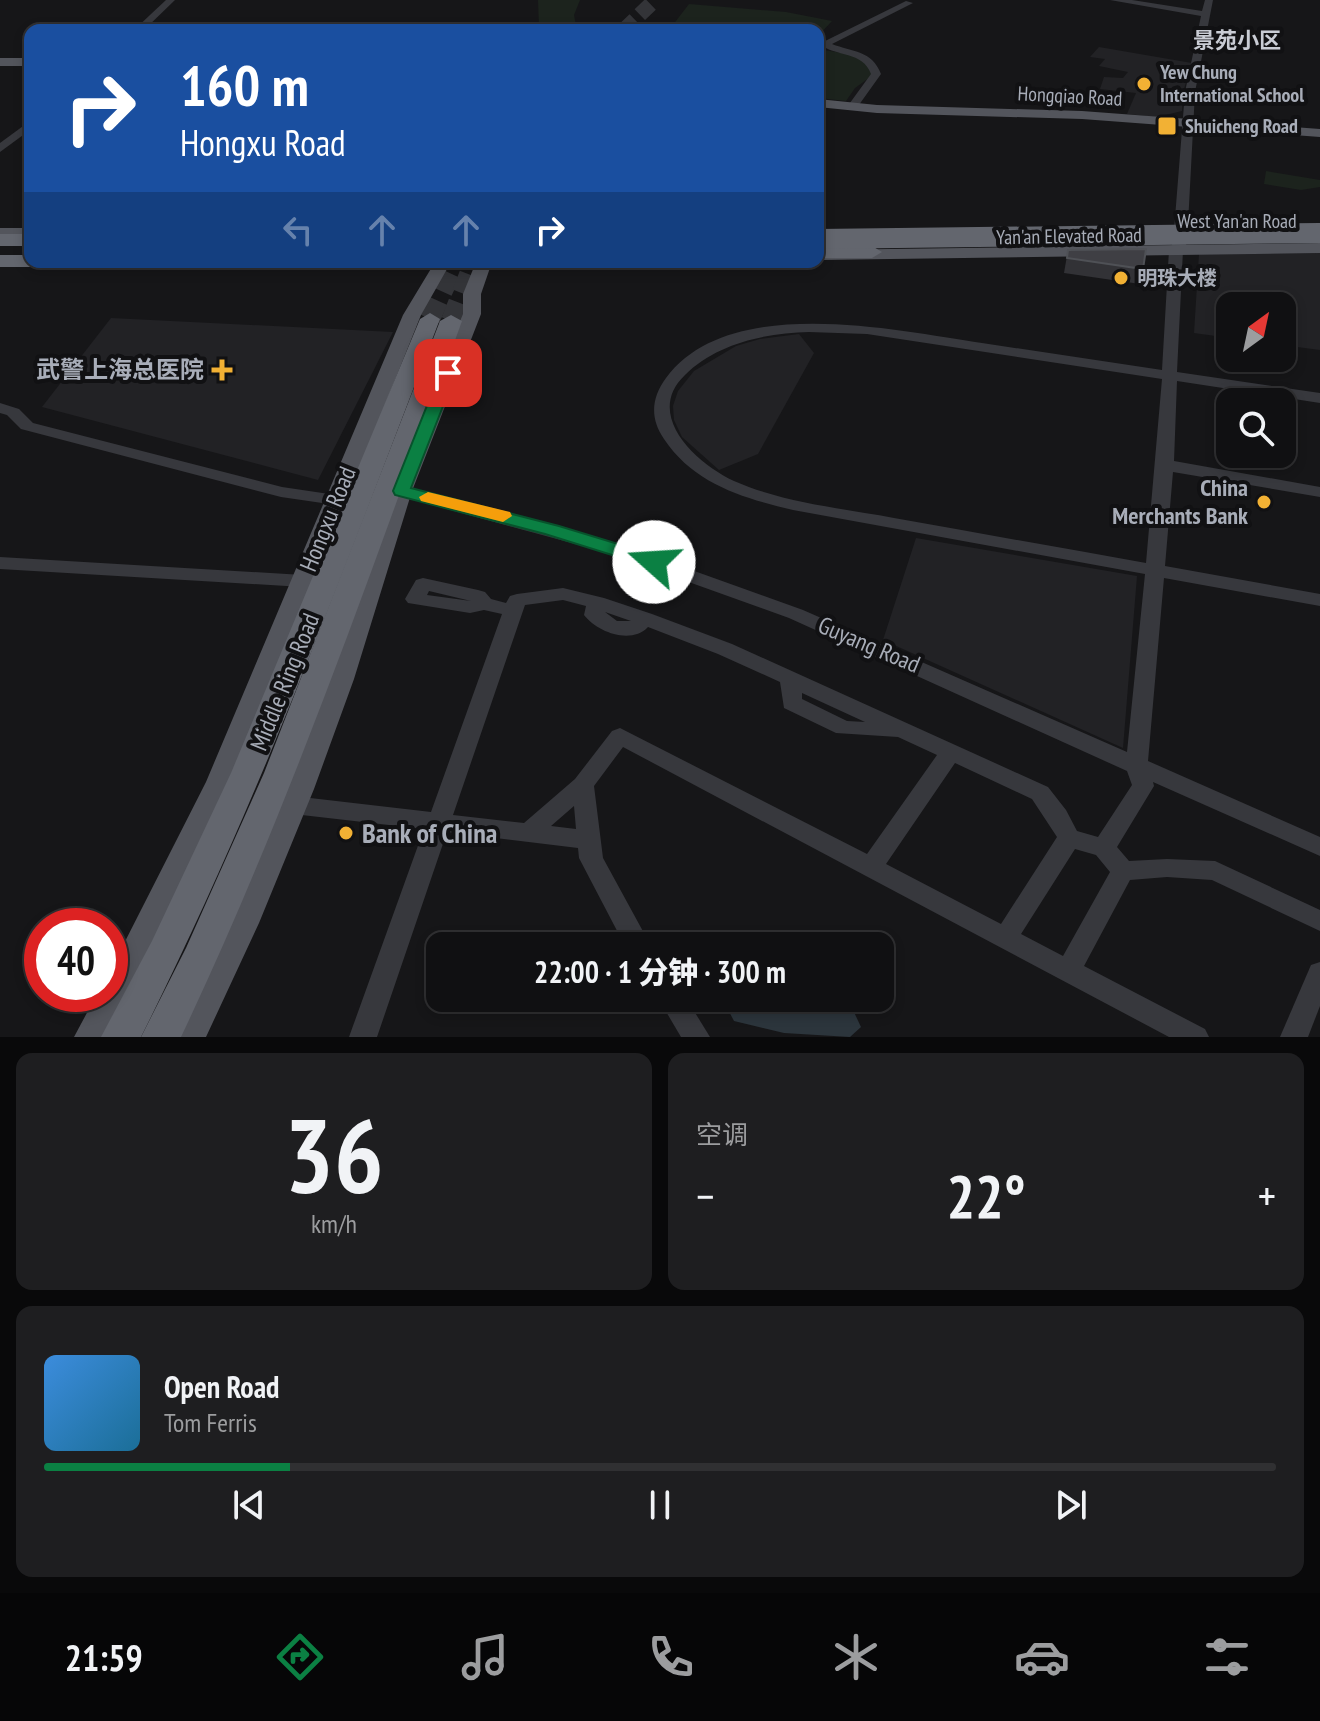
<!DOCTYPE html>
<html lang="zh">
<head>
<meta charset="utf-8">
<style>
  :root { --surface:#101012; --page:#1e1e20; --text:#f1f3f6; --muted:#9c9d9f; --line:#303032; --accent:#0b8043 }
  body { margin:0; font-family:"PT Sans Narrow","Noto Sans SC",sans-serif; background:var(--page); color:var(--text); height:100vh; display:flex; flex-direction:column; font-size:30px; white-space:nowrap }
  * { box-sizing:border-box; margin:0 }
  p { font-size:26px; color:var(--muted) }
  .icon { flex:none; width:44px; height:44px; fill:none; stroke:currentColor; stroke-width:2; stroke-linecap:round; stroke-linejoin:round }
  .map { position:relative; height:1037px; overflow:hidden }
  .side { display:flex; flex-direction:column; gap:16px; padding:16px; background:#09090a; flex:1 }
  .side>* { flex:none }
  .hud { position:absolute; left:24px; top:24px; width:800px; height:244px; border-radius:16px; box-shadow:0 4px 12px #0003,0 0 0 2px var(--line); background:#1a4fa0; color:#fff; overflow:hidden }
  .needle { width:52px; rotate:33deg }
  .fabs { position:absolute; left:1216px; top:292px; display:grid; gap:16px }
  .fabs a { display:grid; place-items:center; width:80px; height:80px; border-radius:16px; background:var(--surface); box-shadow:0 4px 12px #0003,0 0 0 2px var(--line); font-size:40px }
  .speed { position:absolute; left:24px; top:908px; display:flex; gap:16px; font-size:40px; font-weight:700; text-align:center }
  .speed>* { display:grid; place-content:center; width:104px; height:104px; border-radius:50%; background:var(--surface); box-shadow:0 4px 12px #0003,0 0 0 2px var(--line); line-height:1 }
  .speed .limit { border:12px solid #d22; background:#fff; color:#111 }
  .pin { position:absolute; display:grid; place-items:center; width:68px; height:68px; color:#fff; margin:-34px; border-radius:16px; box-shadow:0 4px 12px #0006 }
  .me { position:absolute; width:88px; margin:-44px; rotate:289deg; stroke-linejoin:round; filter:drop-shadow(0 0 6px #0008) }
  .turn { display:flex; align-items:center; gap:28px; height:168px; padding:0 24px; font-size:36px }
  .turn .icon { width:104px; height:104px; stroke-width:2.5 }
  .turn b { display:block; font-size:56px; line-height:68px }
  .lanes { display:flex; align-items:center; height:76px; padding:0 24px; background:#0003; justify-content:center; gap:40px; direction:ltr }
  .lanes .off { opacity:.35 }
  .big { font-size:60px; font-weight:800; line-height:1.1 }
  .side .tile { flex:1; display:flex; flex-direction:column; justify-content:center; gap:12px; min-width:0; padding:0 28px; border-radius:16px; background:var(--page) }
  .side .dial { align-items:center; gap:0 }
  .dial b { font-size:104px; line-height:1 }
  .song { display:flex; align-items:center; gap:24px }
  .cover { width:96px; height:96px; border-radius:12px; background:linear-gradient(135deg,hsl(210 70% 55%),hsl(200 70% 35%)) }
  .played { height:8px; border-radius:4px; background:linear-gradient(90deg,var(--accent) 20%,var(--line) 20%) }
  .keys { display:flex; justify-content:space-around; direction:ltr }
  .heat { display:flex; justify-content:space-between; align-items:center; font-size:44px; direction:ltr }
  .side .tiles { flex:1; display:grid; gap:16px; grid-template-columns:1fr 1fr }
  .tile:last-child { grid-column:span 2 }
  .trip { position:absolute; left:426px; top:932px; width:468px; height:80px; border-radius:16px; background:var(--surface); box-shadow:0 4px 12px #0003,0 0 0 2px var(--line); font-weight:800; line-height:80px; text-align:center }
  .tabs { display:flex; height:128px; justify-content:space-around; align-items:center; background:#060607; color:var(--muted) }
  .tabs .icon { width:56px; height:56px }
  .tabs .selected { color:var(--accent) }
  .tabs b { font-size:36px; color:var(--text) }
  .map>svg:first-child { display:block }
  .built { fill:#222225 }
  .green { fill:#1c231d }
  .water { fill:#2c353c }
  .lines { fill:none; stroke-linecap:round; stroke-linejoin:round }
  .highway-tunnel-far1 { stroke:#333438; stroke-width:15; stroke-dasharray:15 7; stroke-linecap:butt }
  .highway-tunnel { stroke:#333438; stroke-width:20; stroke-dasharray:20 10; stroke-linecap:butt }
  .minor { fill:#37383d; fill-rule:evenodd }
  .major { fill:#53555c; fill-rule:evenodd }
  .highway { fill:#63666e; fill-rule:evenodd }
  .highway-bridge { stroke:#63666e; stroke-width:20 }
  .wall { fill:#323236 }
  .building { fill:#3f3f44; stroke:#4f5156; stroke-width:2 }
  .route { fill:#0b8043; stroke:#07532c; stroke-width:2 }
  .slow { fill:#f59e0b }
  .poi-dot { fill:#f2b134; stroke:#111113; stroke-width:3 }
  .labels { text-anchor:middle; stroke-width:8; stroke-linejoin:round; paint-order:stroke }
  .far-poi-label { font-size:20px; font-weight:bold; fill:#a8adb8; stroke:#111113; text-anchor:start }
  .far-street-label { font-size:20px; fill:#a8adb8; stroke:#111113 }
  .far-neighbourhood-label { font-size:22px; font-weight:bold; fill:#c9ccd4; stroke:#111113 }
  .poi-label { font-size:24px; font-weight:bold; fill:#a8adb8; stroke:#111113; text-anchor:end }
  .street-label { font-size:24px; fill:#a8adb8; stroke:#111113 }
  .near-poi-label { font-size:28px; font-weight:bold; fill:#a8adb8; stroke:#111113; text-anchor:start }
</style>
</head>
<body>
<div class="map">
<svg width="1320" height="1037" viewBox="0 0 1320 1037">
  <rect width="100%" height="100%" fill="#161618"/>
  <!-- built -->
  <g class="built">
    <polygon points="1099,47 1192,63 1183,92 1182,111 1157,117 1127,114 1136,93 1100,89 1104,77 1123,78 1128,72 1099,66 1105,59 1090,57"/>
    <polygon points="1320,253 1320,350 1282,345 1282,306 1230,306 1230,338 1194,333 1199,254"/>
    <polygon points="111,318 393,332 318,480 42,407"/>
    <polygon points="799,334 814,353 758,454 719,470 682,437 674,420 673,406 678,391 694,371 736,346 760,339"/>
    <polygon points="916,538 1137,576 1123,748 883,640"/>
  </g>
  <!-- green -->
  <g class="green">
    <polygon points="538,0 580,0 574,15 576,26 581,30 542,30 539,27"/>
    <polygon points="689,4 786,12 832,21 818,36 818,30 669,30"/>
    <polygon points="818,49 860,56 873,75 855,88 846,101 818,98"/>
    <polygon points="1266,171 1320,180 1320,187 1301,190 1264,184"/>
  </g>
  <!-- water -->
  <polygon class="water" points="722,998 839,998 853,1010 861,1027 850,1037 784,1033 734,1021"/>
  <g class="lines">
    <!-- highway-tunnel-far1 -->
    <polyline class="highway-tunnel-far1" points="624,30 655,0"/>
    <!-- highway-tunnel -->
    <g class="highway-tunnel">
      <polyline points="430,319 456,262"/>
      <polyline points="451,321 474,262"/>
    </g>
    <!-- minor -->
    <g class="minor">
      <polygon points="166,0 175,0 144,30 134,30"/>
      <path d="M 1110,0 L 1132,0 L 1202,11 L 1205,0 L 1213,0 L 1195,92 L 1187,243 L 1183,250 L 1177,372 L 1320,393 L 1320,403 L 1177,381 L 1174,461 L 1320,487 L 1320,497 L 1173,472 L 1165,566 L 1320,594 L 1320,606 L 1164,578 L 1148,761 L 1320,837 L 1320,856 L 1153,782 L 1154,786 L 1117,847 L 1129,861 L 1167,859 L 1215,861 L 1320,910 L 1320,931 L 1212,880 L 1167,877 L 1130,880 L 1084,966 L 1205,1029 L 1209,1037 L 1169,1037 L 623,747 L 594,786 L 603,858 L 651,946 L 625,946 L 579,858 L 578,848 L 447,832 L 377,1037 L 349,1037 L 424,829 L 293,814 L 285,811 L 281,805 L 285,799 L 293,796 L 431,812 L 502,614 L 484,610 L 470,613 L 408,603 L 405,599 L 416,580 L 423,578 L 478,590 L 485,592 L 491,599 L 506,603 L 510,596 L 517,594 L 563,588 L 604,598 L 652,614 L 732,644 L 1048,787 L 1066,810 L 1077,831 L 1098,837 L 1132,785 L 1127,771 L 789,618 L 605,552 L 395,495 L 392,491 L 401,486 L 619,544 L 803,610 L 1127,752 L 1145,574 L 793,510 C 743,498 694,484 664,439 C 650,419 651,398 666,378 C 729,293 894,330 982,343 C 1042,352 1102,361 1162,370 L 1169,250 L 1173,243 L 1185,92 L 1201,16 ZM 809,332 L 867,334 L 1162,379 L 1146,563 C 1062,548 978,533 894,518 C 841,508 784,503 734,481 C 697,464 643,415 685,375 C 717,343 766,333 809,332 ZM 429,591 L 471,601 L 427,595 ZM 563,600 L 586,606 L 584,615 C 597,632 631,645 648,627 L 718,654 L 780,682 L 784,708 L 836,733 L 898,737 L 937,755 L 867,854 L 620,728 L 612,731 L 575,779 L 524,823 L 453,815 L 525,605 ZM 605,612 L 631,621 L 617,621 ZM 802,693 L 865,722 L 847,721 L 802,699 ZM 955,763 L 1032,799 L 1057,837 L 1001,924 L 886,864 ZM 574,806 L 576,829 L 551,826 ZM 1075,849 L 1096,855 L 1110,872 L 1063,956 L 1021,934 Z"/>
      <path d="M 906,1 L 913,3 L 832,44 C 852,52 872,50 881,74 L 856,109 L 848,109 L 847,107 L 871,74 C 863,51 836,57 819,44 Z"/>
      <polygon points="30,121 30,130 0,152 0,143"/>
      <polygon points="0,403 19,409 33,423 282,487 336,495 345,500 336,505 281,497 21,429 7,415 0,413"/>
      <polygon points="0,557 303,575 313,581 303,587 0,569"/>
      <polygon points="1320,962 1320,1006 1308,1037 1280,1037 1311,965"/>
      <polygon points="658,998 686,998 710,1037 681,1037"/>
    </g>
    <!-- major -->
    <g class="major">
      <rect x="0" y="58" width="30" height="8"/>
      <polygon points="818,99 877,105 1082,111 1320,129 1320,137 1082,119 877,113 818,107"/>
      <rect x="0" y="228" width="30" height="10"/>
      <polygon points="1320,243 1320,253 818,260 818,250"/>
      <polygon points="435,262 451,262 421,315 234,782 172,913 108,1037 74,1037 97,994 110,994 110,971 206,782 403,315"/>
      <polygon points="476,262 492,262 481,294 481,314 412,491 354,679 314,789 259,923 206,1037 172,1037 229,923 286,789 328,679 390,491 463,314 463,294"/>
    </g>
    <!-- highway -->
    <g class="highway">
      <rect x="0" y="234" width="30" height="12"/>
      <polygon points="818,246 872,246 882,252 872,258 818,258"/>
      <polygon points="0,255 30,255 30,262 39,262 30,267 0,267"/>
      <path d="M 430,313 L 440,319 C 347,562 258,804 141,1037 L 101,1037 L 152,941 L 231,773 L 420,319 Z"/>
      <path d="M 451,315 L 462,321 C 374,563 291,805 181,1037 L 141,1037 L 186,948 L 264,773 L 440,321 Z"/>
    </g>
    <!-- highway-bridge -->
    <polyline class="highway-bridge" points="818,239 1320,233"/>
  </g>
  <!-- wall -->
  <polygon class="wall" points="1068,250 1143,269 1140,284 1064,273"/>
  <!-- building -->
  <polygon class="building" points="1146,249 1143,269 1067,258 1068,250"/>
  <!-- route -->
  <polygon class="route" points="448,368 456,373 411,488 559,526 661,557 663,562 661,566 647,566 545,534 395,495 393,491 440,373"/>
  <!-- slow -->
  <polygon class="slow" points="428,492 510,512 512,516 503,522 421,501 419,497"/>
  <!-- markers -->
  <g class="poi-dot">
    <circle cx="1144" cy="84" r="8"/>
    <rect x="1157" y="116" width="20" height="20" rx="4"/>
    <circle cx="1121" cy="278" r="8"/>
    <path d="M218 358h8v8h8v8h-8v8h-8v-8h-8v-8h8z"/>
    <circle cx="1264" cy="502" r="8"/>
    <circle cx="346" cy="833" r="8"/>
  </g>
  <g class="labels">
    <!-- far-poi labels -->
    <g class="far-poi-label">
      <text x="1160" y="79">Yew Chung<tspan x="1160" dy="23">International School</tspan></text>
      <text x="1185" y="133">Shuicheng Road</text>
      <text x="1137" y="285">明珠大楼</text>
    </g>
    <!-- far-street labels -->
    <g class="far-street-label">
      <text transform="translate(1070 96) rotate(3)" y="7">Hongqiao Road</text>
      <text x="1237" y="228">West Yan'an Road</text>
      <text transform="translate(1069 236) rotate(-1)" y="7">Yan'an Elevated Road</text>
    </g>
    <!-- far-neighbourhood labels -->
    <g class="far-neighbourhood-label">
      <text x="1237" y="48">景苑小区</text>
    </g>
    <!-- poi labels -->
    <g class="poi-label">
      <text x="204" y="378">武警上海总医院</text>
      <text x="1248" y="496">China<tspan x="1248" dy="28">Merchants Bank</tspan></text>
    </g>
    <!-- street labels -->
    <g class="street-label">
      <text transform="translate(328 519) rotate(-68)" y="8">Hongxu Road</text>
      <text transform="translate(869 645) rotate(23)" y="8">Guyang Road</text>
      <text transform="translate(285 682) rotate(-68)" y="8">Middle Ring Road</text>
    </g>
    <!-- near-poi labels -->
    <g class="near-poi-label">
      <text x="362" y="843">Bank of China</text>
    </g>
  </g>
</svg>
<div class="fabs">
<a><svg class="needle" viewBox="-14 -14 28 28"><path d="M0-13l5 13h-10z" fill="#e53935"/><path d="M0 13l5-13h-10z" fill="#9c9d9f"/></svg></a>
<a><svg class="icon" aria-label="search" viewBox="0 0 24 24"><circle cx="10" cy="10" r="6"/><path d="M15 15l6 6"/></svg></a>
</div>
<div class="speed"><div class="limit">40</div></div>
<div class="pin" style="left:448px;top:373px;background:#d93025"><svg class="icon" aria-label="arrive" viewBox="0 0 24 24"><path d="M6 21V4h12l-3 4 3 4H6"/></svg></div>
<svg class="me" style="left:654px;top:562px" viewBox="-20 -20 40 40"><circle r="19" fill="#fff"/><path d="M0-13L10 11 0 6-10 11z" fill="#0b8043"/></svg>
<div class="trip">22:00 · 1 分钟 · 300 m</div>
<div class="hud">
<div class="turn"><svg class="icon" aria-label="right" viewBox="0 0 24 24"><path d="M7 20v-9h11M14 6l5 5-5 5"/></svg><div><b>160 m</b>Hongxu Road</div></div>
<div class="lanes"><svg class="icon off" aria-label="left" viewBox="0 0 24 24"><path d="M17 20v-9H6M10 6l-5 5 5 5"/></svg><svg class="icon off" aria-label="ahead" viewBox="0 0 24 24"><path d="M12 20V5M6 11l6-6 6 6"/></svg><svg class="icon off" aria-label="ahead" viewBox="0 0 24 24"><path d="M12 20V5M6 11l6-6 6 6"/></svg><svg class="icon" aria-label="right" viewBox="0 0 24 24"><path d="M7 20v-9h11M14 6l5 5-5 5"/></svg></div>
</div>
</div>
<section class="side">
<div class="tiles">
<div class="tile dial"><b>36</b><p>km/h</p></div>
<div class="tile"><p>空调</p>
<div class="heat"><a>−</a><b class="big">22°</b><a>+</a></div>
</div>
<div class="tile">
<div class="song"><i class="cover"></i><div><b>Open Road</b><p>Tom Ferris</p></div></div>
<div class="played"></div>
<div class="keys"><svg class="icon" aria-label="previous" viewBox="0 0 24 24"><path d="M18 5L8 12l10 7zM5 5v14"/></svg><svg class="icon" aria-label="pause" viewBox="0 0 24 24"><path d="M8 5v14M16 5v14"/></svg><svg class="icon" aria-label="next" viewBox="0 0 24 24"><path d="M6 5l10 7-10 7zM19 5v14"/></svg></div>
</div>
</div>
</section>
<nav class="tabs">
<b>21:59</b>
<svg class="icon selected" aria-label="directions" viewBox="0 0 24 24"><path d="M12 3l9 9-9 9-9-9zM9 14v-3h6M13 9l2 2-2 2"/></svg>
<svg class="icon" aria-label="music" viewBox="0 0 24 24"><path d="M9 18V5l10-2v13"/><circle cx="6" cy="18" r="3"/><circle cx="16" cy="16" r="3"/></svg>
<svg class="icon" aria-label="phone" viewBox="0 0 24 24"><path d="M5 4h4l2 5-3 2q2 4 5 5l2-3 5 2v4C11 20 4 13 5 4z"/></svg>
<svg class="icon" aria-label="climate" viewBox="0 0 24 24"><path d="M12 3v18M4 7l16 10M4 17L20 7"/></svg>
<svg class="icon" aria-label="car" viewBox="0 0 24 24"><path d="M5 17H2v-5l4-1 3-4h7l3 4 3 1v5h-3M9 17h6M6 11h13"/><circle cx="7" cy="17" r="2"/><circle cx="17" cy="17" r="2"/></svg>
<svg class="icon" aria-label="filters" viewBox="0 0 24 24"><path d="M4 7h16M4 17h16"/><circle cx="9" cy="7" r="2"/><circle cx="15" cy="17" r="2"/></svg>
</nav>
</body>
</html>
